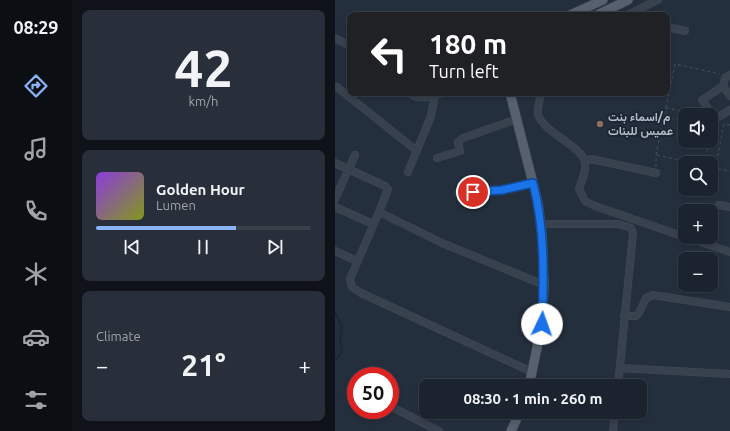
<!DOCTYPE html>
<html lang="en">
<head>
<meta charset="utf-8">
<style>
  :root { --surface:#1b232e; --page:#282f3a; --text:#f1f3f6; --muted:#a0a4aa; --line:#39404a; --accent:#8ab4f8 }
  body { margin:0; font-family:Ubuntu,Vazirmatn,sans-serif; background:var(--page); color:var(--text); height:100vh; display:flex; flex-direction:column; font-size:15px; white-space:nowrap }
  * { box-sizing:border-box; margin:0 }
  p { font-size:13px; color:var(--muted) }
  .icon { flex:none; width:22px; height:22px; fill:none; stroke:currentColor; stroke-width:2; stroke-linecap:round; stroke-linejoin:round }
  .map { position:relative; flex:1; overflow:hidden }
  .details { display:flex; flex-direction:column; gap:10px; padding:10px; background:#0f1319; width:263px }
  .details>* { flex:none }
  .banner { position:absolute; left:12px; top:12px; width:323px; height:84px; border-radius:8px; box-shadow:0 2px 6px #0003,0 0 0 1px var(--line); background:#202124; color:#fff; overflow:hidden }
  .controls { position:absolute; left:343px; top:108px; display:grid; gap:8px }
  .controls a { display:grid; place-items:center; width:40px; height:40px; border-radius:8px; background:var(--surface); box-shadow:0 2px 6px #0003,0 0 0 1px var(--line); font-size:20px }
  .speed { position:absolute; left:12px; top:367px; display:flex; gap:8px; font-size:20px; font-weight:700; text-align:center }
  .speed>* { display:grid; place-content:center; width:52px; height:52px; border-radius:50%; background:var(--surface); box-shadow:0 2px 6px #0003,0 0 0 1px var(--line); line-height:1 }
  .speed .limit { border:6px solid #d22; background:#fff; color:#111 }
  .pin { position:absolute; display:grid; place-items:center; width:34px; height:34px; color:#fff; margin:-17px; border:2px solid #fff; border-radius:50%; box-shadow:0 1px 4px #0007 }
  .me { position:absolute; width:44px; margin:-22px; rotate:3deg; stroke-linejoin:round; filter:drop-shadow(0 0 3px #0008) }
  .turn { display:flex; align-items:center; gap:14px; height:84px; padding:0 16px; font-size:18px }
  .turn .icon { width:52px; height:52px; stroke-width:2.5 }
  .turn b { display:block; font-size:28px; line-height:34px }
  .big { font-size:30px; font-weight:700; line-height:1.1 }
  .details .card { flex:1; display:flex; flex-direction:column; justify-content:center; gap:6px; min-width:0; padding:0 14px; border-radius:8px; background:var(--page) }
  .details .dial { align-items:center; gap:0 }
  .dial b { font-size:52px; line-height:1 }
  .song { display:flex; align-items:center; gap:12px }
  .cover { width:48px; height:48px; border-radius:6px; background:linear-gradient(135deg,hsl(270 70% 55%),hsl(70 70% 35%)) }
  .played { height:4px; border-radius:2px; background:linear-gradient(90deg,var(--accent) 65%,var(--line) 65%) }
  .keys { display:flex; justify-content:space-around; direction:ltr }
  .heat { display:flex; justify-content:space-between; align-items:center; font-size:22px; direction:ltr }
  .trip { position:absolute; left:84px; top:379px; width:228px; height:40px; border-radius:8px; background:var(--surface); box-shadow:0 2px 6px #0003,0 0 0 1px var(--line); font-weight:700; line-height:40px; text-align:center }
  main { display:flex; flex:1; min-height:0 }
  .tabs { display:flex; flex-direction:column; width:72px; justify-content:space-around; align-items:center; background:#0b0e12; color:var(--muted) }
  .tabs .icon { width:28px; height:28px }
  .tabs .current { color:var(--accent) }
  .tabs b { font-size:18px; color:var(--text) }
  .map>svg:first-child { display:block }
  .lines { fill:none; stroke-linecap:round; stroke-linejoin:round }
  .stream { stroke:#17263c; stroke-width:1.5 }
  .minor-casing { stroke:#414a57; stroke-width:8 }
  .major-casing { stroke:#414a57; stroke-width:10 }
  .path { stroke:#3f5557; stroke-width:1; stroke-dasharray:3 3; stroke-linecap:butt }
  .minor { stroke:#38414e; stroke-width:7 }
  .major { stroke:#56606e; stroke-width:9 }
  .route-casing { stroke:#114b97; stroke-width:10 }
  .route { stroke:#1a73e8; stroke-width:7 }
  .education-dot { fill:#8d6e63; stroke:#1d2633; stroke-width:1.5 }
  .labels { text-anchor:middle; stroke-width:4; stroke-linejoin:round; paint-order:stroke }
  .poi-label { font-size:12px; font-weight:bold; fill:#b4bcc9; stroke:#1d2633; text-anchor:start }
</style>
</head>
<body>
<main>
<nav class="tabs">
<b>08:29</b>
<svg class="icon current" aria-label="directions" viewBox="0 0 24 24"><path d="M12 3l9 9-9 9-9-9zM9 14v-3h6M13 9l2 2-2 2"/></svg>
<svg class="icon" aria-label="music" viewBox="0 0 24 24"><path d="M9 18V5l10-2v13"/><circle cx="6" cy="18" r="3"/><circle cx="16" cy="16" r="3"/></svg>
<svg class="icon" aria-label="phone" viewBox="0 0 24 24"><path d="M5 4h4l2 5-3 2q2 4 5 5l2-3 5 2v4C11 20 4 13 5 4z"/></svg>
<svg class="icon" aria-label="climate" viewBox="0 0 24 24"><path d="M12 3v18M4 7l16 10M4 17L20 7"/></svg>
<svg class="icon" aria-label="car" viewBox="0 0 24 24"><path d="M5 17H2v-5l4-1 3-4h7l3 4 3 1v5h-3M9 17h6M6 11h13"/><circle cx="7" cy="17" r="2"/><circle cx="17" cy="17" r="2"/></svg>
<svg class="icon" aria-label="filters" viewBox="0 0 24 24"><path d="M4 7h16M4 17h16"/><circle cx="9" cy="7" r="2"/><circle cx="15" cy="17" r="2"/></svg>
</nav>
<section class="details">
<div class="card dial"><b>42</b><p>km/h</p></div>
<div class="card">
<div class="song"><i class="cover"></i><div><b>Golden Hour</b><p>Lumen</p></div></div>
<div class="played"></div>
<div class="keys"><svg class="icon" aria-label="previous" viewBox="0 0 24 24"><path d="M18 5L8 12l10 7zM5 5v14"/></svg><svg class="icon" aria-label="pause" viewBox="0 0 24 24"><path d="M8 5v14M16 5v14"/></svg><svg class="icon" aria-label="next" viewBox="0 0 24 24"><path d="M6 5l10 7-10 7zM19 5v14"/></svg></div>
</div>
<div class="card"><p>Climate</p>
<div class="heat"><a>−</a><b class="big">21°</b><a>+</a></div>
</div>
</section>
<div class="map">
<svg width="395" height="431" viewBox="0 0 395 431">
  <rect width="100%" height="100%" fill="#242f3e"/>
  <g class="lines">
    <!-- stream -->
    <polyline class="stream" points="0,312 7,327 5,337 7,353 0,360"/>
    <defs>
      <g id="minor">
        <polyline points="292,15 323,0"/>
        <polyline points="332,27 350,31"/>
        <polyline points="0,38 15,46"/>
        <polyline points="395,75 390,78 388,86 395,96"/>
        <polyline points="388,86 367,100 380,119 395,110"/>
        <polyline points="2,87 82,151"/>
        <path d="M 74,93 C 85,101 96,97 107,93"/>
        <path d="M 206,93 C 205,100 202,108 203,114 C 207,132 247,146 250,162 C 252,171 246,181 244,189 L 250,201 L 260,206 L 350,237"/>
        <polyline points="102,158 125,151 123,142 128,138 182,119"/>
        <polyline points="250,161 256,159 321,173"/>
        <polyline points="0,163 50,186 53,189 44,212"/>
        <polyline points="73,172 96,116 100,96"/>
        <polyline points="123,193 167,190 198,183"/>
        <polyline points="0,199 20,155"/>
        <polyline points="384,205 395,207"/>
        <polyline points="0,207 38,224"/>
        <polyline points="205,224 283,224 296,228 298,233 283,386"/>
        <polyline points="351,237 395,252"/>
        <polyline points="0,251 22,261"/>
        <polyline points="289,316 301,316 304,313 311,298 318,295 395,307"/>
        <polyline points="285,368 395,374"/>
        <polyline points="197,372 26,293 17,287 15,279 44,212 107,243 209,285"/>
        <polyline points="55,406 104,431"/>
        <polyline points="40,411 42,410"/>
        <polyline points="278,431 280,412"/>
      </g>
      <g id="major">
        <polyline points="235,15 268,0"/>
        <polyline points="262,15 293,0"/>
        <polyline points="175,93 203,203 207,235 209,285 207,324 194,386"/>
        <polyline points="176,431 185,412"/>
      </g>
    </defs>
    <!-- minor casing -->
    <use href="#minor" class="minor-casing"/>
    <!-- major casing -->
    <use href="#major" class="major-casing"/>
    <!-- path -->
    <g class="path">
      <polyline points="331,108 363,114 364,108"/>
      <polyline points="329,117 350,122"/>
      <polyline points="395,125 389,124 380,168 395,171"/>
      <polyline points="376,133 378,124"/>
      <polyline points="322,155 359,163"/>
      <polyline points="370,163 374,141"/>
      <polyline points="321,167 321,155 340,64 385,74"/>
      <polyline points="376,167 380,167"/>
    </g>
    <!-- minor -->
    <use href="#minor" class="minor"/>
    <!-- major -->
    <use href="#major" class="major"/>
  </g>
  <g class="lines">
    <defs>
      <path id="route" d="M 138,192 L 167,190 L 198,183 C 210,229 209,277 207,324"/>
    </defs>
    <!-- route casing -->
    <use href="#route" class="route-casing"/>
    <!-- route -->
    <use href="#route" class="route"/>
  </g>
  <!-- markers -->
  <circle class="education-dot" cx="265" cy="124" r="4"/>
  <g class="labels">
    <!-- poi labels -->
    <g class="poi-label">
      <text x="273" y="121">م/اسماء بنت<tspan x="273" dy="14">عميس للبنات</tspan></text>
    </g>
  </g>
</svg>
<div class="controls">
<a><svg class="icon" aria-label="sound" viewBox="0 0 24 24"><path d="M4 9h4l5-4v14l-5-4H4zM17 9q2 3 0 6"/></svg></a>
<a><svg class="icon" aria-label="search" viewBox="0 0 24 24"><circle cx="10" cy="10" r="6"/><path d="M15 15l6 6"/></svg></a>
<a>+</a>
<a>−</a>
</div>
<div class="speed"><div class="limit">50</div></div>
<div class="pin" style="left:138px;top:192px;background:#d93025"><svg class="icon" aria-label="arrive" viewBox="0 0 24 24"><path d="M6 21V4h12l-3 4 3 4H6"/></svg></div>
<svg class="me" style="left:207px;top:324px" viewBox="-20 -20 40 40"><circle r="19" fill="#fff"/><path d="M0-13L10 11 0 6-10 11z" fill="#1a73e8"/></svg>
<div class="trip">08:30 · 1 min · 260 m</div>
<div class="banner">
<div class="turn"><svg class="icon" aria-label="left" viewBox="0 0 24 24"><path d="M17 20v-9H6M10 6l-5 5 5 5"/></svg><div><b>180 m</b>Turn left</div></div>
</div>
</div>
</main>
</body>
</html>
